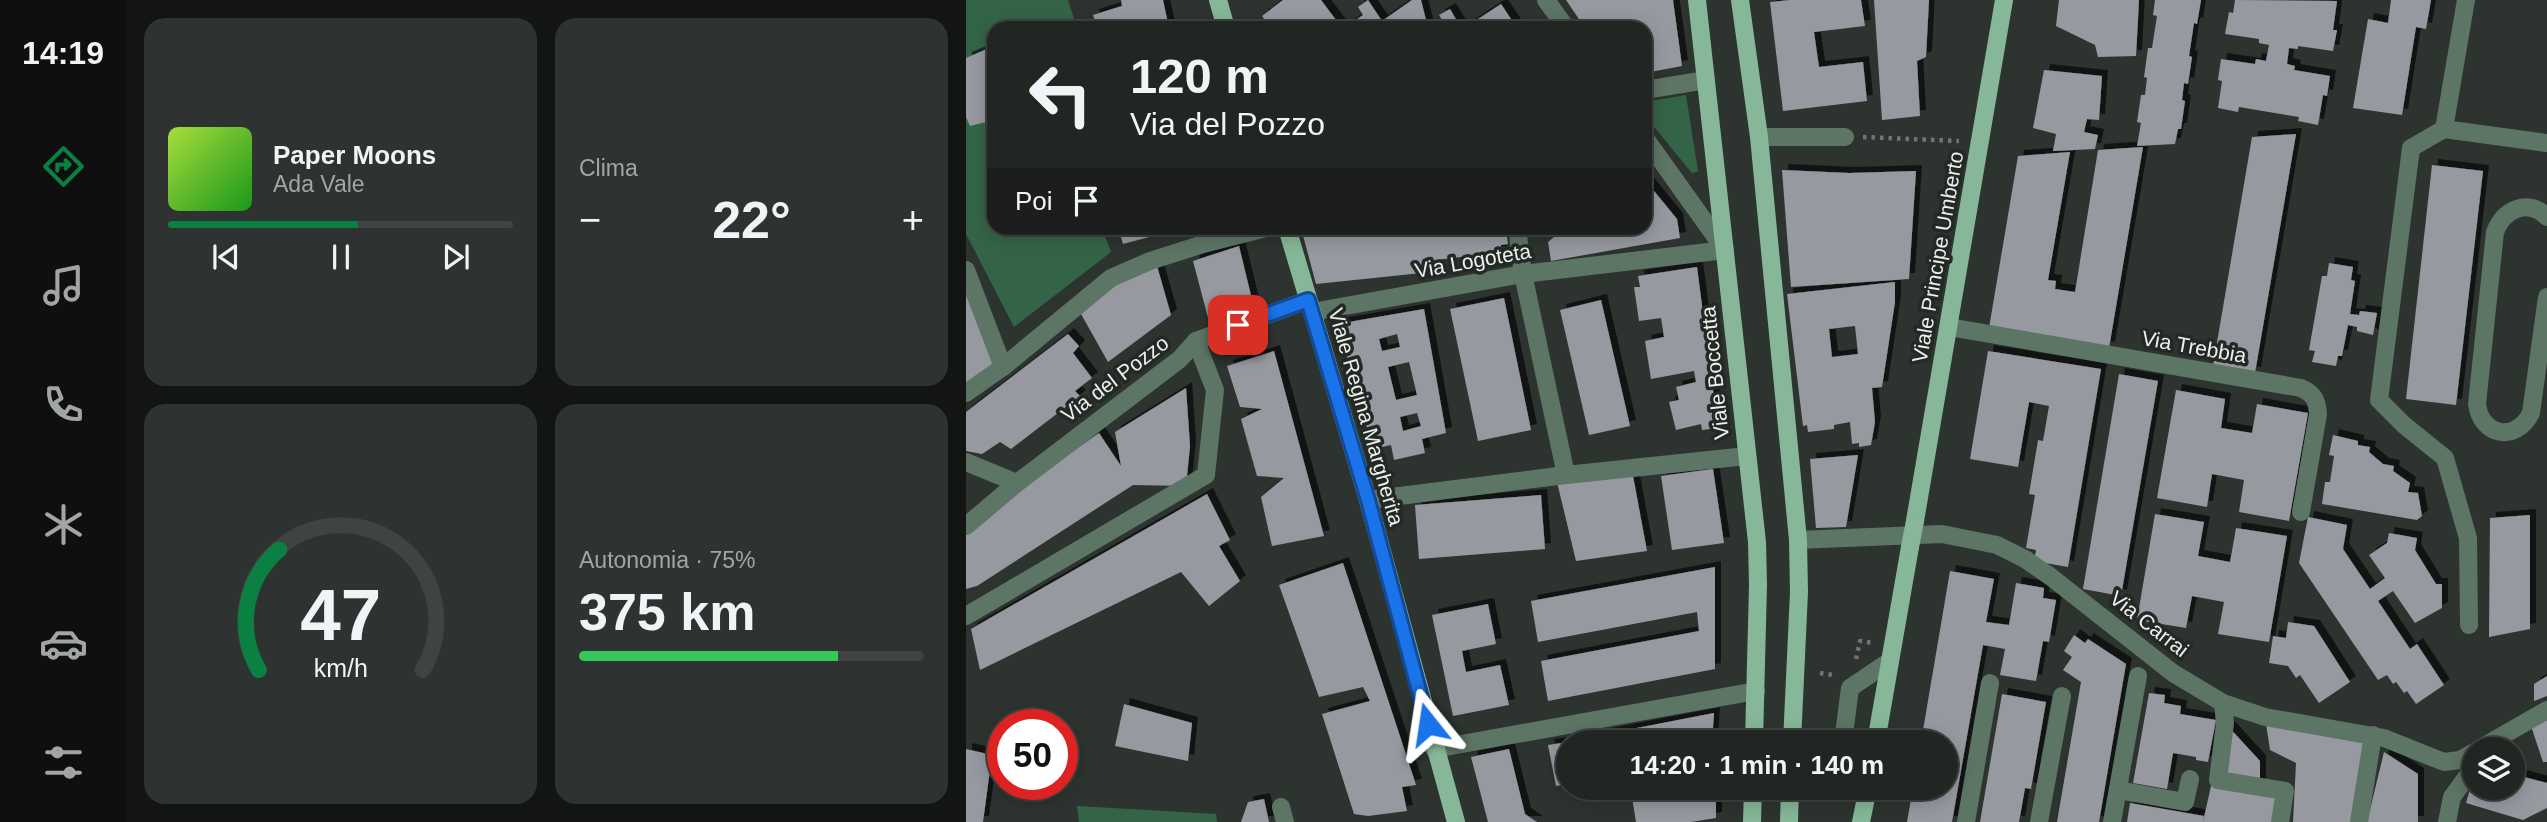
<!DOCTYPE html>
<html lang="it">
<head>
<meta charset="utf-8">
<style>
  :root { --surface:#222623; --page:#2e3230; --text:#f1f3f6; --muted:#a2a5a6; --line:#3f4341; --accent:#0b8043 }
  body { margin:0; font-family:Arial,sans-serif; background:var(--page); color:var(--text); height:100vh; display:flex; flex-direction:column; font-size:26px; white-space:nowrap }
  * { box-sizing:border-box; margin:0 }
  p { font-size:23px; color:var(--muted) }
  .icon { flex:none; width:38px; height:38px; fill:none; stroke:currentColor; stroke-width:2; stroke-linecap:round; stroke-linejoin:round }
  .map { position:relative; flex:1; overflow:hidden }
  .panel { display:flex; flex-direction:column; gap:18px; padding:18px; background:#131513; width:840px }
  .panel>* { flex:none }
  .hud { position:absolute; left:21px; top:21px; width:665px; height:214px; border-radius:21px; box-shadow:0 4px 18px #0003,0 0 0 2px var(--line); background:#222623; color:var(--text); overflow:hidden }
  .buttons { position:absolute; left:1496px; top:737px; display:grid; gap:14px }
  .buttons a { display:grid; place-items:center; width:63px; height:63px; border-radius:50%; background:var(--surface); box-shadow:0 4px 18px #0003,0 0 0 2px var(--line); font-size:35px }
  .speed { position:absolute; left:21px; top:709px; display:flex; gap:14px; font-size:35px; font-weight:700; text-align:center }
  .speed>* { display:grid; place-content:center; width:91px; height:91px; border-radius:50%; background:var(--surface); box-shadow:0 4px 18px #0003,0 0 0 2px var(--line); line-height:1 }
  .speed .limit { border:10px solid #d22; background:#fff; color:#111 }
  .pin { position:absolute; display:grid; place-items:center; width:60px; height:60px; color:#fff; margin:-30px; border-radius:14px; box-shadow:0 4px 10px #0006 }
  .me { position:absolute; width:77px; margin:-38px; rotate:345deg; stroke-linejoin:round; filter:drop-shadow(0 0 5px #0008) }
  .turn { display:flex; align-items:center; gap:24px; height:147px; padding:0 28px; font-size:32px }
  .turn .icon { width:91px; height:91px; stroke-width:2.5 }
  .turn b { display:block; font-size:49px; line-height:60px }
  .then { display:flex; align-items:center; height:66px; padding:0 28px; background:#0003; gap:14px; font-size:26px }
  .big { font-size:52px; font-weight:700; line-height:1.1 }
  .panel .card { flex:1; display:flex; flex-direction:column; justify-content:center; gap:10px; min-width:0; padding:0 24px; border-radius:21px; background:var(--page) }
  .panel .dial { align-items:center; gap:0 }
  .dial svg { height:182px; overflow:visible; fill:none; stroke:var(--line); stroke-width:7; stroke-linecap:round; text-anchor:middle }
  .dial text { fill:var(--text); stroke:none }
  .song { display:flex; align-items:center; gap:21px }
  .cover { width:84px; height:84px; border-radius:10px; background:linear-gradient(135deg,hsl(80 70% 55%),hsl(120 70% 35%)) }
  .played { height:7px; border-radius:4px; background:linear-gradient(90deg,var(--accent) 55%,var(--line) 55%) }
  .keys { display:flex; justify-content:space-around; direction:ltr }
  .heat { display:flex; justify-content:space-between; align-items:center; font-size:38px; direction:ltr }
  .charge { height:10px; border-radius:5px; background:linear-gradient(90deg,#34c759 75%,var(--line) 0) }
  .panel .tiles { flex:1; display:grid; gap:18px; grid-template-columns:repeat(2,1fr) }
  .trip { position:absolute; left:590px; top:730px; width:402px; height:70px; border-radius:35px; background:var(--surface); box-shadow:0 4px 18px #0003,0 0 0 2px var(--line); font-weight:700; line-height:70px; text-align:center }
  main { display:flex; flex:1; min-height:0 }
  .tabs { display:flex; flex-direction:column; width:126px; justify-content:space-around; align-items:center; background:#0e0f0e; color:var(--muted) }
  .tabs .icon { width:49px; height:49px }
  .tabs .current { color:var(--accent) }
  .tabs b { font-size:32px; color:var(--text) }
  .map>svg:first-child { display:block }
  .green { fill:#346448 }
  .building { fill:#9799a1; fill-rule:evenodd; filter:url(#shadow) }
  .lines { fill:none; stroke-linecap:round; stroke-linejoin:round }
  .path { stroke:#707672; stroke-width:4.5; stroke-dasharray:3.5 5; stroke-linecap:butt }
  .minor { stroke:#5d7565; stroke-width:18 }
  .major { stroke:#86b798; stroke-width:18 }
  .major-bridge { stroke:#86b798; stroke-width:18 }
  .route-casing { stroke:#114b97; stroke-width:18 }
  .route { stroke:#1a73e8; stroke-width:12 }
  .labels { text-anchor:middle; stroke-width:7; stroke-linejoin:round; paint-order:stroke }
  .street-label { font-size:21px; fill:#edf1ee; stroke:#232925 }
</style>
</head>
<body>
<main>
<nav class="tabs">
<b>14:19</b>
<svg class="icon current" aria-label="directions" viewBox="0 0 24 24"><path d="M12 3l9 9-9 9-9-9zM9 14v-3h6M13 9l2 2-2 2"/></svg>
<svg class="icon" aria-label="music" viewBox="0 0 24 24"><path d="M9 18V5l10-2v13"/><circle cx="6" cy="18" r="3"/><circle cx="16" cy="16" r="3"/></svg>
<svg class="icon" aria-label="phone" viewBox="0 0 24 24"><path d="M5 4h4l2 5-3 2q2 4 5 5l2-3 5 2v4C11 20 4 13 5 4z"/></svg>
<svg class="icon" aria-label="climate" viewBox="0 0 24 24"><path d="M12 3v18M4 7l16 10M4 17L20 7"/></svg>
<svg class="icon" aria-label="car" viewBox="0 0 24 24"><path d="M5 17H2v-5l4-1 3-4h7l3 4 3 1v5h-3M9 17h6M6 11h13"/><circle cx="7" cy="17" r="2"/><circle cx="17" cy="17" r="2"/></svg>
<svg class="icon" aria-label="filters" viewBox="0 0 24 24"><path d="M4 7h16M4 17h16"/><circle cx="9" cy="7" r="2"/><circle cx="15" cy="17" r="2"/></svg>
</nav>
<section class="panel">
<div class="tiles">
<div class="card">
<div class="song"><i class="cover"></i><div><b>Paper Moons</b><p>Ada Vale</p></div></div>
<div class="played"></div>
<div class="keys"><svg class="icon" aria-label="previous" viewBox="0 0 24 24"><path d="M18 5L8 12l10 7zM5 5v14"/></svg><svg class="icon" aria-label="pause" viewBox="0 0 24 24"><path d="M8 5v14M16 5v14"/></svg><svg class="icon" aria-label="next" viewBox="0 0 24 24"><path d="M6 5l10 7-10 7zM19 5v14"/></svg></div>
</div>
<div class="card"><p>Clima</p>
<div class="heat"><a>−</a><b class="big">22°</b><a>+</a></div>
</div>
<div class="card dial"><svg viewBox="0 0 100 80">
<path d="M14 69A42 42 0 1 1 86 69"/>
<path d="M14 69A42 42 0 0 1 23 16" stroke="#0b8043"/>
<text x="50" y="56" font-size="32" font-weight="700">47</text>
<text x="50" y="72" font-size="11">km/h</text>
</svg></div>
<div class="card"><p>Autonomia · 75%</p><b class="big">375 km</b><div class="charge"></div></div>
</div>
</section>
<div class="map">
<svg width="1581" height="822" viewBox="0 0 1581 822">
  <defs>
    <filter id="shadow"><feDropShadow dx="6" dy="-6" stdDeviation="0" flood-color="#0009"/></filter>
  </defs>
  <rect width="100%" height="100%" fill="#2d332f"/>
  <!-- green -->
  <g class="green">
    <polygon points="0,0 102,0 111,28 28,28 28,228 136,228 145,252 48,327 0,234"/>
    <polygon points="720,95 732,171 726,173 679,116 679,102"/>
    <polygon points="111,806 250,814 251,822 113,822"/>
  </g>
  <!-- building -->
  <g class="building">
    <polygon points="155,0 197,0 203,28 131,28 127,15 156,6"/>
    <polygon points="317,0 355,0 376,28 305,28 296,16"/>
    <polygon points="402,0 416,21 446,0 455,0 462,28 378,28 397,15 392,7"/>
    <polygon points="600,0 707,0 716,66 679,73 679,28 619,28"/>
    <polygon points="824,0 895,0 899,26 848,32 853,67 897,62 901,101 817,111 804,2"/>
    <polygon points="908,0 963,0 960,57 951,61 954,116 916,120"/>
    <polygon points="1093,0 1173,0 1170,56 1132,57 1129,45 1090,26"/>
    <polygon points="1189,0 1235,0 1231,24 1228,23 1223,56 1226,57 1222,84 1218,83 1216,100 1219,101 1215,129 1212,129 1209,144 1171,146 1175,123 1171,122 1175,95 1179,95 1181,78 1178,77 1182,48 1186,48 1191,16 1187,15"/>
    <polygon points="1269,0 1371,1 1367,30 1371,30 1367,51 1332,46 1332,49 1323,48 1321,64 1329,66 1328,70 1364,76 1361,96 1357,95 1352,125 1332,121 1333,117 1273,107 1272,112 1252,108 1256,81 1252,80 1255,59 1289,64 1290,59 1300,61 1303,45 1293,43 1293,39 1259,34 1263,12 1267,13"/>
    <polygon points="1425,0 1465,0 1460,29 1450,27 1436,115 1387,108 1402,19 1422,23"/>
    <polygon points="535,4 551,28 500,28 509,21"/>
    <polygon points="484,9 491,21 496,28 481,28 473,15"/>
    <polygon points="28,46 28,120 4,126 0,117 0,58"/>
    <polygon points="1078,70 1136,76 1133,120 1121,119 1118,132 1132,135 1129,149 1087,151 1090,134 1067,128"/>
    <polygon points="1330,134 1289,373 1247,366 1286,137"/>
    <polygon points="1177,147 1143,348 1023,328 1052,156 1104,152 1082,280 1090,281 1089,289 1109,292 1132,150"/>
    <polygon points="1466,165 1517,171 1490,405 1440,399"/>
    <polygon points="816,170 883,173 950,171 943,279 825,287"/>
    <polygon points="679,180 711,219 714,238 585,261 582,242 599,228 679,228"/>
    <polygon points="152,228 217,228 157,244"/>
    <polygon points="335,228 540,228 542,244 535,245 535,252 462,261 465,272 350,284"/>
    <polygon points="273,246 290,316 245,329 227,261"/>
    <polygon points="1363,263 1387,267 1385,280 1389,281 1384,314 1393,315 1394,311 1411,313 1407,335 1391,331 1391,327 1382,325 1376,356 1372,356 1370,366 1346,362 1349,351 1343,350 1356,276 1361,276"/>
    <polygon points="191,266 205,315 142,362 115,314 149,284"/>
    <polygon points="731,267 752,428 736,430 735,424 710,430 703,402 713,400 710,387 730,382 728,371 685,379 679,341 698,337 695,318 673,321 668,287 674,287 672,276"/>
    <path d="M 929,282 L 929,302 L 916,387 L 906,388 L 909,422 L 905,445 L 893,447 L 893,443 L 886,444 L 884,422 L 868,425 L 868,429 L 842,432 L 841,425 L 837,426 L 821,294 ZM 889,326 L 892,354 L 866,357 L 863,329 Z"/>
    <polygon points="0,283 30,363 0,383"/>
    <polygon points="538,298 565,430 512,441 484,309"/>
    <polygon points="635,300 664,426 623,435 594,310"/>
    <path d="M 458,309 L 480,433 L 456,439 L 459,453 L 428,460 L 425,445 L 407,449 L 377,343 L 379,341 L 371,329 L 377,323 ZM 431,334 L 434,347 L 416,351 L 413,339 ZM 443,362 L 451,395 L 430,400 L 422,367 ZM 451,413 L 455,426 L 437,431 L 434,417 Z"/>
    <polygon points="102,334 113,346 107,353 126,378 109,391 114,396 45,449 34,442 16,454 0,451 0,412"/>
    <polygon points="308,351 358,536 306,546 295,497 318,478 291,476 275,419 296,409 274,407 261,366"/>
    <polygon points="1022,351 1135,369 1102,567 1068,561 1070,550 1060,548 1069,495 1063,494 1072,440 1077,441 1083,406 1063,402 1052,467 1004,459"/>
    <polygon points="1153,374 1192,381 1155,596 1117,589"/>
    <polygon points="220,388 224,446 220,486 167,485 11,586 0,589 0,527 133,433 155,466 149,432"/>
    <polygon points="1210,390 1259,399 1255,428 1286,433 1291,404 1342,413 1323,521 1273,512 1278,480 1246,474 1241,507 1191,498"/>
    <polygon points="1367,435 1392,441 1392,445 1404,447 1403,452 1417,464 1428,466 1427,471 1444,483 1442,492 1452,493 1456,516 1451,520 1356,504 1359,482 1364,482 1368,456 1363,455"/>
    <polygon points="892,455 880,527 850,528 844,459"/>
    <polygon points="747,469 758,543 706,550 695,476"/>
    <polygon points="667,476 681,551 610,561 591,482"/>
    <polygon points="241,494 264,540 253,546 274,581 243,606 215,572 14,670 5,629"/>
    <polygon points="575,495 579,549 453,559 449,505"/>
    <polygon points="1189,514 1238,522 1232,556 1264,562 1270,528 1321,536 1303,642 1252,634 1258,602 1226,596 1220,628 1171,620"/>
    <polygon points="1564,515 1564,629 1523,637 1524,518"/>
    <polygon points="1342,517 1381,525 1377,549 1404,589 1419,578 1403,555 1421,543 1423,533 1451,538 1449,550 1470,584 1476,584 1476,608 1449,623 1427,591 1412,601 1444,649 1451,644 1478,685 1450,704 1441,691 1438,693 1430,682 1427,684 1421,675 1412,680 1333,563"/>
    <polygon points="377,563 450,785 436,787 441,811 402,816 388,814 356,714 404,701 397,687 353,697 313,585"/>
    <polygon points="749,567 749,669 582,701 575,661 733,631 731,612 572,642 565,601"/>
    <polygon points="984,571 1028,579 1020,622 1043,625 1050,583 1078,588 1077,598 1090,600 1083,642 1077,641 1070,681 1034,675 1039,649 1017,645 986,822 941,822 947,788 980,788 980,742 955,742"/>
    <polygon points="522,604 530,644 496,651 500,672 534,665 543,705 487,716 466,615"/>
    <polygon points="1322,622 1348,626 1384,682 1353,703 1334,675 1330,678 1322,666 1303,663 1307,636 1320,638"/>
    <polygon points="1108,635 1119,643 1122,639 1160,664 1133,822 1091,822 1115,682 1097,670 1106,657 1098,651"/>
    <polygon points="1581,676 1581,696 1568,701 1568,684"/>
    <polygon points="1183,693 1199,695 1198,703 1215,706 1214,714 1250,720 1242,762 1230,760 1230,757 1207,753 1201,789 1167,783"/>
    <polygon points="1036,694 1080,702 1065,789 1059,788 1053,822 1014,822"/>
    <polygon points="158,704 226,723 222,761 149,746"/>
    <polygon points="748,713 746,742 604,742 604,741"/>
    <polygon points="1299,717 1407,735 1387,822 1327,822 1330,763 1304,750"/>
    <polygon points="1581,719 1581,762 1577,762 1563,720"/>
    <polygon points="1259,723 1294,761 1294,787 1319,791 1314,822 1237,822"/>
    <polygon points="602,742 602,784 590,786 582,745"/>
    <polygon points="0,749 26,755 17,822 0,822"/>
    <polygon points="543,749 559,814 571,822 522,822 505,757"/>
    <polygon points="1418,752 1452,774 1452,822 1401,822"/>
    <polygon points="1547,774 1581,783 1581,808 1557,820 1500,803 1508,775 1508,788 1547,788"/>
    <polygon points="719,788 750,788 750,818 725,822 670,822 666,797"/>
    <polygon points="298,799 303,822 275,822 282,802"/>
    <polygon points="1164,803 1238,816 1237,822 1161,822"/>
  </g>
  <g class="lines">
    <!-- path -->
    <g class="path">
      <polyline points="897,137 993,141"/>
      <polyline points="890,659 894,641 909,643"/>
      <polyline points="854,673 868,675"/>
    </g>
    <!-- minor -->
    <g class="minor">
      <polyline points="580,0 600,28"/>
      <polyline points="1500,0 1478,129 1445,148 1413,400 1438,425 1479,458 1502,538 1503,625"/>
      <polyline points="679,90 740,80"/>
      <polyline points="1478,129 1581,143"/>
      <polyline points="793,137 879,137"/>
      <path d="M 1581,217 C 1562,198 1538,209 1529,232 L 1511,404 C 1515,436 1550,443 1565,413 L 1581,297"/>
      <polyline points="551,228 557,274 600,475"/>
      <polyline points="0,270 37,367"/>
      <polyline points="346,312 557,274 759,250 679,138"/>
      <path d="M 983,327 L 1335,388 C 1348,394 1351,400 1352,414 L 1335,512"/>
      <polyline points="0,393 37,367 145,278 184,261 237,244 300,228"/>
      <polyline points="0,462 51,483"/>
      <polyline points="402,500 600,475 781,456"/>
      <polyline points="0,526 51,483 214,359 230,341 342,300"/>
      <polyline points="832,540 976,534 1031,545 1059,559 1085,577 1207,673 1257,703 1299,717 1418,738 1478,762 1494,760 1508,752"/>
      <polyline points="0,616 240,475 249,390 230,341"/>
      <polyline points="1257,703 1259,723 1252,780 1319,791 1314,822"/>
      <polyline points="877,742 884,688 924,661"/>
      <polyline points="468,749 790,691"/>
      <polyline points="1513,749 1581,710"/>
      <polyline points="1152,790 1219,802 1224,779"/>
      <polyline points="315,807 319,822"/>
      <polyline points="1000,822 1024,683"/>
      <polyline points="1073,822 1096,696"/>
      <polyline points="1146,822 1172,676"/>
      <polyline points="1393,822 1407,735"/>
      <polyline points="1481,822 1486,797 1508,767"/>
    </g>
    <!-- major -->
    <g class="major">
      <polyline points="252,0 260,28"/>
      <polyline points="731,0 791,542 792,585 788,742"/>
      <polyline points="774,0 793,137 832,540 833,592 826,742"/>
      <polyline points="321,228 402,500 490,822"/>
      <polyline points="949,521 1038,0"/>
      <polyline points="910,742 944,547"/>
      <polyline points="786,822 787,788"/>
      <polyline points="823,822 824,788"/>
      <polyline points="895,822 902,788"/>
    </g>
    <!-- major-bridge -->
    <polyline class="major-bridge" points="944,547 949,521"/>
  </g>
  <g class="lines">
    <defs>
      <polyline id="route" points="272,325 342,300 402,500 462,724"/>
    </defs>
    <!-- route casing -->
    <use href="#route" class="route-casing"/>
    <!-- route -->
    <use href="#route" class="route"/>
  </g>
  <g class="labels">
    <!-- street labels -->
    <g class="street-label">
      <text transform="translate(972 257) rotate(-80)" y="7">Viale Principe Umberto</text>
      <text transform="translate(507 261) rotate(-10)" y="7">Via Logoteta</text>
      <text transform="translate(1228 347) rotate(10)" y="7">Via Trebbia</text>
      <text transform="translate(749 373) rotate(-96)" y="7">Viale Boccetta</text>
      <text transform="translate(149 379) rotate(-37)" y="7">Via del Pozzo</text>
      <text transform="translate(400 417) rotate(74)" y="7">Viale Regina Margherita</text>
      <text transform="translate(1183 624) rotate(38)" y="7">Via Carrai</text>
    </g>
  </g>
</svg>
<div class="buttons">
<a><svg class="icon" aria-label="layers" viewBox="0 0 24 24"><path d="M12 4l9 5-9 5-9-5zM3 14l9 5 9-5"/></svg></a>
</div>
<div class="speed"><div class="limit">50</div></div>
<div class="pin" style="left:272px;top:325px;background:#d93025"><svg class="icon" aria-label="arrive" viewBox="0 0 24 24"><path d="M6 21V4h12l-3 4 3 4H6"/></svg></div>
<svg class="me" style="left:462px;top:724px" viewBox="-20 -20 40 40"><path d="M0-17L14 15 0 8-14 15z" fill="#1a73e8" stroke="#fff" stroke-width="4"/></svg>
<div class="trip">14:20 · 1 min · 140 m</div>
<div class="hud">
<div class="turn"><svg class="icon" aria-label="left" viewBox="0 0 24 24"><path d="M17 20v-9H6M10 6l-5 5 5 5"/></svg><div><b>120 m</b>Via del Pozzo</div></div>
<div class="then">Poi<svg class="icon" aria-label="arrive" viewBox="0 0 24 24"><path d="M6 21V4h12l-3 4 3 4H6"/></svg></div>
</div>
</div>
</main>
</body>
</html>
